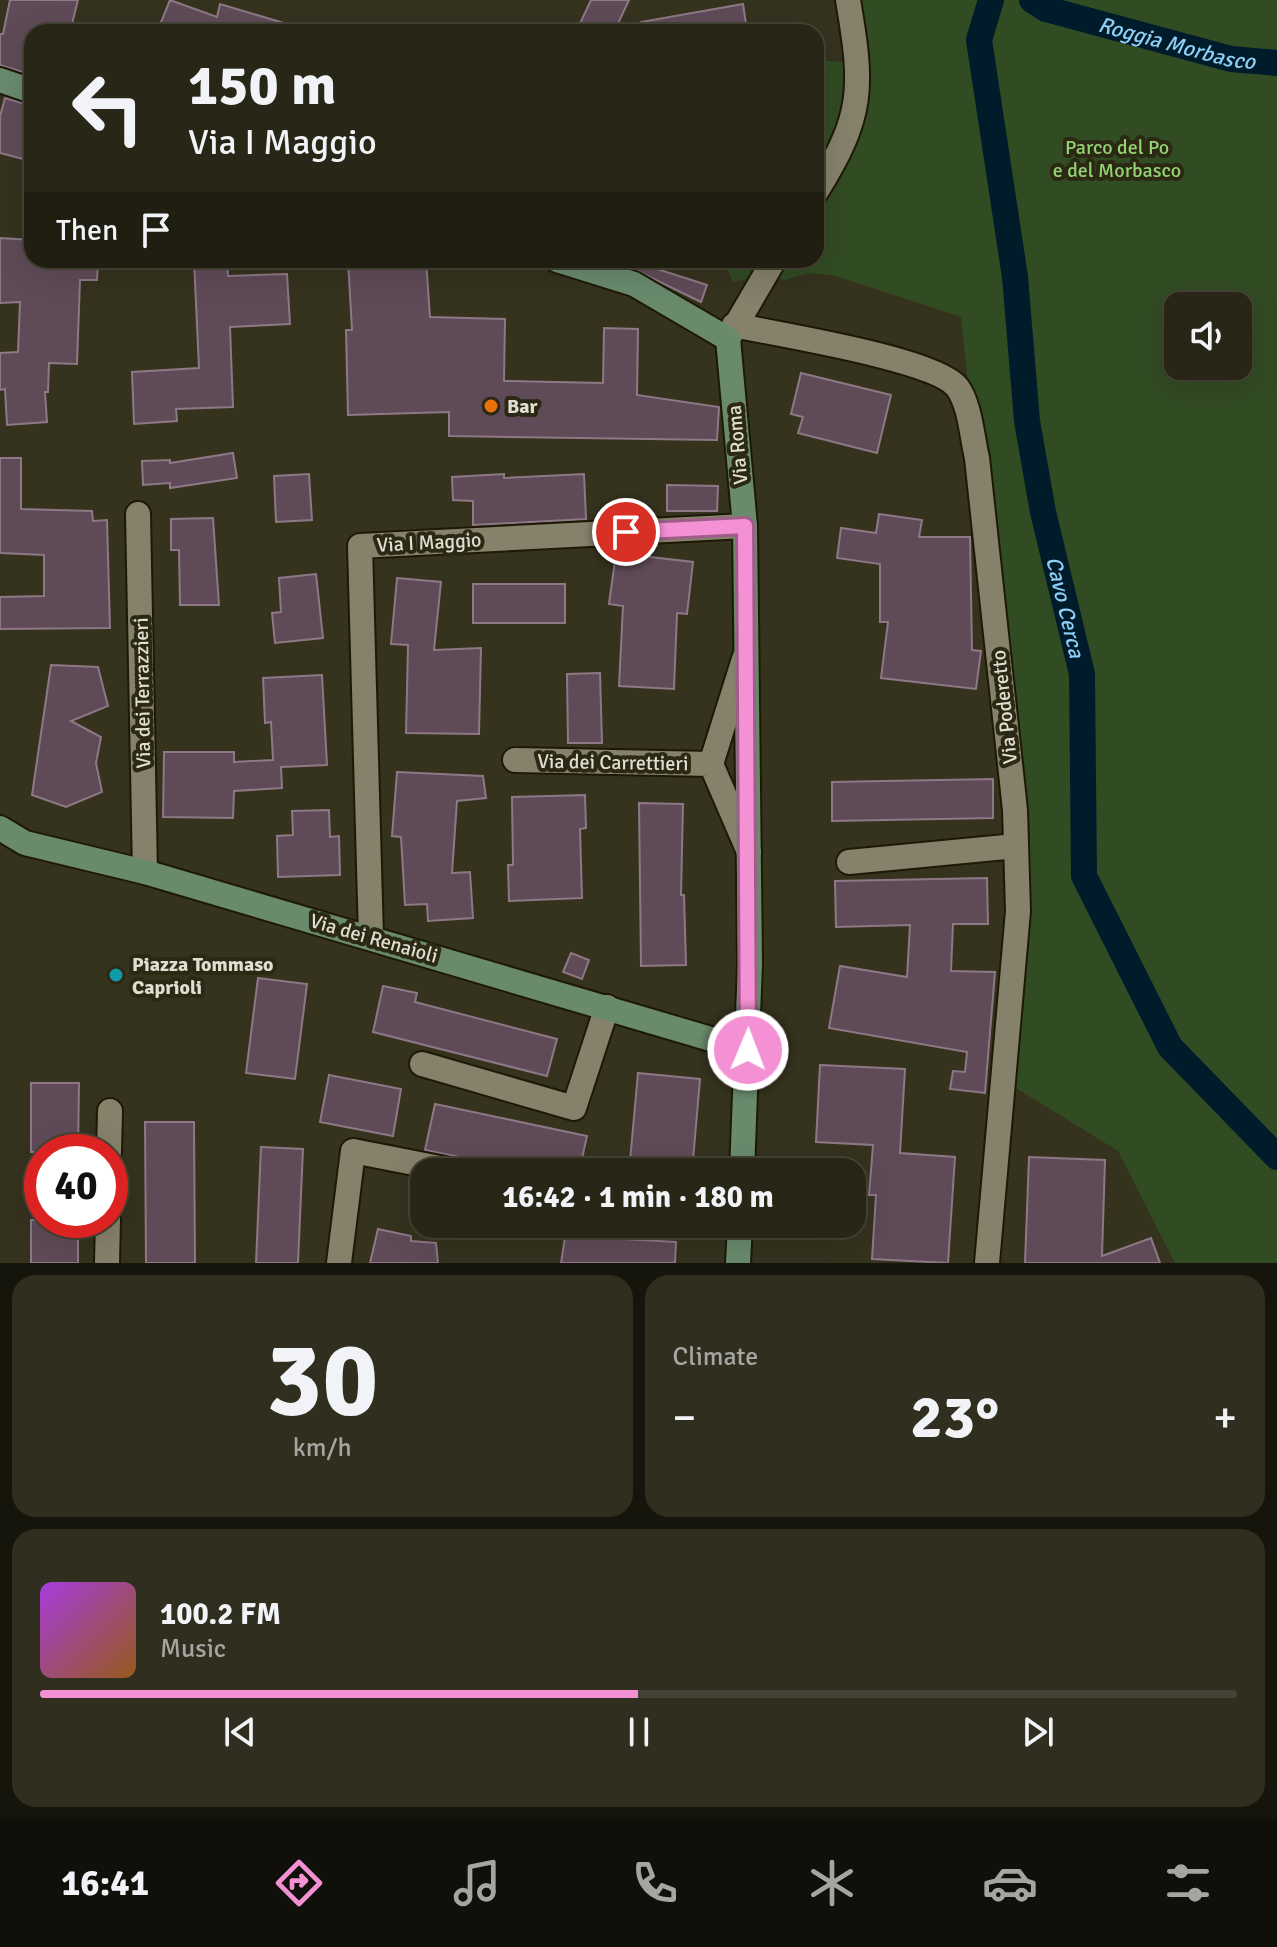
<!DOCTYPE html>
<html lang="en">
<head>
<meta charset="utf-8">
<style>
  :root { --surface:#282616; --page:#302e1f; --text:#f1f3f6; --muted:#a5a5a1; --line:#444335; --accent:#f491d4 }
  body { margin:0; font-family:Signika,sans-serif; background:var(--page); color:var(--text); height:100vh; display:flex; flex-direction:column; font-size:30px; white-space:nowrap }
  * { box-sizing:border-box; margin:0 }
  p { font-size:26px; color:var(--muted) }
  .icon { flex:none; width:44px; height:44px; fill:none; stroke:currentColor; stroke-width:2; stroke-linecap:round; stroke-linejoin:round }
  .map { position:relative; height:1263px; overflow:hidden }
  .details { display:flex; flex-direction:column; gap:12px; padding:12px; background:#16150c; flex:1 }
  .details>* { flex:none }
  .banner { position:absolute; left:24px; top:24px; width:800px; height:244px; border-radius:24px; box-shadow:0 8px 32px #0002,0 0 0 2px var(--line); background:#282616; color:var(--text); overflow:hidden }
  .buttons { position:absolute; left:1164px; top:292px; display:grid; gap:16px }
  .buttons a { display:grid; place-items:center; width:88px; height:88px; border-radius:16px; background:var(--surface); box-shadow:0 8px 32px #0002,0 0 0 2px var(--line); font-size:40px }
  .speed { position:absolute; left:24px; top:1134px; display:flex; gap:16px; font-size:40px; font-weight:700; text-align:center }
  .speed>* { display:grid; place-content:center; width:104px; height:104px; border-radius:50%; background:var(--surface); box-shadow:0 8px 32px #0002,0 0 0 2px var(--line); line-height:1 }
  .speed .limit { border:12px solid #d22; background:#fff; color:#111 }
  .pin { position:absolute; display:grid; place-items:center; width:68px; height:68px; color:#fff; margin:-34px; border:4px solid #fff; border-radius:50%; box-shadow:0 2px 8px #0007 }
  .me { position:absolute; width:88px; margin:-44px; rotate:1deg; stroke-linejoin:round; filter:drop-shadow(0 0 6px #0008) }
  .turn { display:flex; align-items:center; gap:28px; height:168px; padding:0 32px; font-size:36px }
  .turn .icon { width:104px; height:104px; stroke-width:2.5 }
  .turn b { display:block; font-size:56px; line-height:68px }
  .then { display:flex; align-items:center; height:76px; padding:0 32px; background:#0003; gap:16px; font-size:30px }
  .big { font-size:60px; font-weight:800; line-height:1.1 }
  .details .card { flex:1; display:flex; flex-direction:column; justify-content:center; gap:12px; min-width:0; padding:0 28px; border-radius:24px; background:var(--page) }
  .details .dial { align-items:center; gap:0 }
  .dial b { font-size:104px; line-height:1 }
  .song { display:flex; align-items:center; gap:24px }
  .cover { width:96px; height:96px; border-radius:12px; background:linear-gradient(135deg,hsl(280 70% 55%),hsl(30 70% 35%)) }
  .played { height:8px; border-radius:4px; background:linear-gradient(90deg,var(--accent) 50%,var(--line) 50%) }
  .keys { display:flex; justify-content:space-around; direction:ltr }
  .heat { display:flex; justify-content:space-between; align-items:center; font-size:44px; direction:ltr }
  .details .tiles { flex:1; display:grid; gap:12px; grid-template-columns:1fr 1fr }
  .card:last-child { grid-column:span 2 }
  .trip { position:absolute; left:410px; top:1158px; width:456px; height:80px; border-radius:24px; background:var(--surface); box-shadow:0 8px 32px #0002,0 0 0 2px var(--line); font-weight:800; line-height:80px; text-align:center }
  .tab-bar { display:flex; height:128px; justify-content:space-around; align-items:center; background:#100f09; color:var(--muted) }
  .tab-bar .icon { width:56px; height:56px }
  .tab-bar .active { color:var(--accent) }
  .tab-bar b { font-size:36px; color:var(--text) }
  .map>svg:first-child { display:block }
  .green { fill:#314b23; fill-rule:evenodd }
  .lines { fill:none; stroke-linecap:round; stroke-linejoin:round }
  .canal { stroke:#001c2b; stroke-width:26 }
  .building { fill:#5f4b58; stroke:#8e7886; stroke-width:2 }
  .street-casing { stroke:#1d1906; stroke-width:28 }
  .secondary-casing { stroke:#1d1906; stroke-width:28 }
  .street { stroke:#85816b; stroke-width:24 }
  .secondary { stroke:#698b6c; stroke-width:24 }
  .route-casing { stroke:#9f5e8a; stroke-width:20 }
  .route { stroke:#f491d4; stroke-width:14 }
  .food-dot { fill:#e8710a; stroke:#2b2814; stroke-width:3 }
  .culture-dot { fill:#0f9aa8; stroke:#2b2814; stroke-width:3 }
  .labels { text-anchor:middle; stroke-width:8; stroke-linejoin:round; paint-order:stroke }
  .park-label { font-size:20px; fill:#93d373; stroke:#2b2814 }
  .poi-label { font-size:20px; font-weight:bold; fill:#e0ded1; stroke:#2b2814; text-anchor:start }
  .street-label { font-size:20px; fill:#e0ded1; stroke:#2b2814 }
  .water-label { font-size:22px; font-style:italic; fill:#8dcff5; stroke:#2b2814 }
</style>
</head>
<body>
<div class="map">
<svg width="1277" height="1263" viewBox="0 0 1277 1263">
  <rect width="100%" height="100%" fill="#35321e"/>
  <!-- green -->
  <path class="green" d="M 837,0 L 1277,0 L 1277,1263 L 1175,1263 L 1118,1151 L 995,1075 L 1010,789 L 961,317 L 836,276 L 808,273 L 785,280 L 767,275 L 733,282 L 724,260 L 816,260 L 816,183 L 836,149 L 816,139 L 816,60 L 858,63 ZM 1178,306 L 1238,306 L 1238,366 L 1178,366 Z"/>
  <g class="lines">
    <!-- canal -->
    <g class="canal">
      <path id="s1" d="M 991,0 L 979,40 L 1015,277 L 1027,421 L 1043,512 L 1082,674 L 1084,876 L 1170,1047 L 1277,1157"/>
      <path id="s2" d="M 1032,0 L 1046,9 L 1231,59 L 1277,63"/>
    </g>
  </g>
  <!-- building -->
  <g class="building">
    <polygon points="10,0 78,0 70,32 32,32 32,75 0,65 0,34 3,34"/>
    <polygon points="170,0 217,17 220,4 297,27 296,32 157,32"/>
    <polygon points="591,0 629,0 614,32 576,32"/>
    <polygon points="743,4 746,24 701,32 642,32 641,22"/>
    <polygon points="5,98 32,106 32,142 27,160 0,153 0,116"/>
    <polygon points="0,238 32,240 32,260 98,260 97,280 80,280 77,364 49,363 48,392 45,392 47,422 7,425 5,389 0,390 0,353 18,352 20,302 0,303"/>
    <polygon points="194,260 227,260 228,276 287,274 290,324 230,327 233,407 176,409 177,421 134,424 132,372 199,368"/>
    <polygon points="348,260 426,260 430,317 505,319 504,381 603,383 604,328 638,329 637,395 719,407 717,440 449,436 449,412 348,415 346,330 352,330"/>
    <polygon points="629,260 707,285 701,302 627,266"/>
    <polygon points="801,373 891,395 877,453 798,433 803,417 791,414"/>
    <polygon points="233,453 237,478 170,488 170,483 143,485 142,461 170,460 170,463"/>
    <polygon points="0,458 21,458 21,509 92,511 93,521 107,520 110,628 0,629 0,597 44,596 44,555 0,553"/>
    <polygon points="309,474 312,520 276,522 274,476"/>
    <polygon points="504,474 504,478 584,474 586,519 473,525 473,501 453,500 452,477"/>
    <polygon points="667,485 718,486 717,511 667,511"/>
    <polygon points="879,514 922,520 919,537 970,537 972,650 981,651 976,689 881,678 888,622 880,622 880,564 837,558 841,528 876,533"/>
    <polygon points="213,518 219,605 180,605 179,550 171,550 171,519"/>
    <polygon points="616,553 693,562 687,614 677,613 674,689 619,686 623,606 609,604"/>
    <polygon points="316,574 323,638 275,643 272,613 281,612 279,578"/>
    <polygon points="397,578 441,582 434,650 481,648 479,734 406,733 408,645 391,644"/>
    <rect x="473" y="584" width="92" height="39"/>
    <polygon points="51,665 98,667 108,706 71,721 101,737 96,763 102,792 66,807 32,795"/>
    <polygon points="600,673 602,743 568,743 567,674"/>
    <polygon points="322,675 327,765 281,767 282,788 234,791 233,818 163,817 164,752 234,752 234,762 273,760 271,722 265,723 263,678"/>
    <polygon points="397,772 483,776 486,798 457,801 452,873 470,872 473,918 428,921 427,904 405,905 401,837 392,836"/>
    <polygon points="993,779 993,818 832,821 832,782"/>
    <polygon points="585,795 586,828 580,829 582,898 509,901 508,865 513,865 512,797"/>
    <polygon points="639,803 683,804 681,895 684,895 686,965 641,966"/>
    <polygon points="329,810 330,837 339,836 340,875 278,877 277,836 293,835 292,811"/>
    <polygon points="987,878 988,924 953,924 951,971 995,972 985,1093 950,1089 953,1071 965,1072 967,1052 829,1028 840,966 907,977 910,925 836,927 835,881"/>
    <polygon points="571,953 589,960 582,979 563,972"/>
    <polygon points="258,978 307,984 295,1079 246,1073"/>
    <polygon points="383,986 417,993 415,1002 557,1039 547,1076 373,1032"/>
    <polygon points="820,1065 905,1069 900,1153 955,1157 948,1263 872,1259 876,1195 869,1195 873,1145 816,1142"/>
    <polygon points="638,1073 700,1079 692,1172 629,1172"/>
    <polygon points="329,1075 401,1089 393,1136 320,1122"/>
    <polygon points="31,1083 79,1083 78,1152 31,1152"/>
    <polygon points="435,1104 587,1136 579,1172 552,1172 518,1165 518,1172 475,1172 470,1161 464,1158 425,1150"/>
    <polygon points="145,1122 194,1122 195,1263 146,1263"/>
    <polygon points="261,1147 303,1149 298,1263 256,1263"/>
    <polygon points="1029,1157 1105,1160 1102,1256 1151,1238 1160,1263 1025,1263"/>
    <rect x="31" y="1220" width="47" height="43"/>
    <polygon points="567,1224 590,1224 587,1237 676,1242 675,1263 561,1263"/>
    <polygon points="378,1229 411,1236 411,1241 436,1243 438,1263 370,1263"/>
  </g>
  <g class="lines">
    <defs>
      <g id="street">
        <path d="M 816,192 C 864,115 863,88 848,0"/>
        <path d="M 734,325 C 775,334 935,359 957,387 C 970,404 972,437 977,458 L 1015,810 L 1018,911 L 987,1263"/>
        <polyline points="729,337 774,260"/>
        <polyline points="138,514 145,872"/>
        <polyline points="515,760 711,764 749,852"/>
        <polyline points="711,764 744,659"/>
        <polyline points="849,862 1016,846"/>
        <polyline points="371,937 360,546 745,526"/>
        <polyline points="422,1064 574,1108 607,1007"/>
        <polyline points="109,1152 110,1111"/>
        <polyline points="107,1263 108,1220"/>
        <polyline points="339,1263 353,1151 460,1172"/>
      </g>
      <g id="secondary">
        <polyline points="0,80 32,91"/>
        <polyline points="557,260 634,284 728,339 745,526 750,963 742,1172"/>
        <polyline points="0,828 25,843 145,872 748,1050"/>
        <polyline points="738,1263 740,1224"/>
      </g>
    </defs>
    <!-- street casing -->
    <use href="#street" class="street-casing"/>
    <!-- secondary casing -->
    <use href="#secondary" class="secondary-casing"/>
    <!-- street -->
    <use href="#street" class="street"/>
    <!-- secondary -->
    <use href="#secondary" class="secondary"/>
  </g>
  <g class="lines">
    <defs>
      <polyline id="route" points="626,532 745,526 748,1050"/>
    </defs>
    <!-- route casing -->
    <use href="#route" class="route-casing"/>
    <!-- route -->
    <use href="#route" class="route"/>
  </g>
  <!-- markers -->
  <circle class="food-dot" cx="491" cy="406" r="8"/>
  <circle class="culture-dot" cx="116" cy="975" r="8"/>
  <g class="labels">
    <!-- park labels -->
    <g class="park-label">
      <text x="1117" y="154">Parco del Po<tspan x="1117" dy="23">e del Morbasco</tspan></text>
    </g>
    <!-- poi labels -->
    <g class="poi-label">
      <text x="507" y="413">Bar</text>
      <text x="132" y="971">Piazza Tommaso<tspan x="132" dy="23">Caprioli</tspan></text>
    </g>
    <!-- street labels -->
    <g class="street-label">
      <text transform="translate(737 445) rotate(-95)" y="7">Via Roma</text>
      <text transform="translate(429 542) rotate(-3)" y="7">Via I Maggio</text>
      <text transform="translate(142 693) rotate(-91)" y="7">Via dei Terrazzieri</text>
      <text transform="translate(1004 707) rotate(-96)" y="7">Via Poderetto</text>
      <text transform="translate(613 762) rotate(1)" y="7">Via dei Carrettieri</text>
      <text transform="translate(374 938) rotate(16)" y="7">Via dei Renaioli</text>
    </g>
    <!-- water labels -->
    <g class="water-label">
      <text dy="8" stroke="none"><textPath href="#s2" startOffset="152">Roggia Morbasco</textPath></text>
      <text dy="8" stroke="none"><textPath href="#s1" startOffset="616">Cavo Cerca</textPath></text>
    </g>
  </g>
</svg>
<div class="buttons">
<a><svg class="icon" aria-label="sound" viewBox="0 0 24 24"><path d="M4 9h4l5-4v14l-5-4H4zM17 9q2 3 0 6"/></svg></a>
</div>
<div class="speed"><div class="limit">40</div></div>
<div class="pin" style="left:626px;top:532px;background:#d93025"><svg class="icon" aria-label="arrive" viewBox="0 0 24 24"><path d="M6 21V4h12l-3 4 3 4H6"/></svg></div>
<svg class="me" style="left:748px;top:1050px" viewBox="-20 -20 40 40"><circle r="17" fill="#f491d4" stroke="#fff" stroke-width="3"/><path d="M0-11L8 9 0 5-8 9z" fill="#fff"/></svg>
<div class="trip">16:42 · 1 min · 180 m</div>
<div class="banner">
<div class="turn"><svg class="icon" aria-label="left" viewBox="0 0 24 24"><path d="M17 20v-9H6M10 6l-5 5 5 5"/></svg><div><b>150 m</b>Via I Maggio</div></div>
<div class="then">Then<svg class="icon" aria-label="arrive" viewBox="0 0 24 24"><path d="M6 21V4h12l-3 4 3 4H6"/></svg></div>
</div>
</div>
<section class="details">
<div class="tiles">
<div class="card dial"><b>30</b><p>km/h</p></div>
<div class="card"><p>Climate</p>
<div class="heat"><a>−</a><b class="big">23°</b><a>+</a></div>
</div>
<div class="card">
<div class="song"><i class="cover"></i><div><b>100.2 FM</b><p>Music</p></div></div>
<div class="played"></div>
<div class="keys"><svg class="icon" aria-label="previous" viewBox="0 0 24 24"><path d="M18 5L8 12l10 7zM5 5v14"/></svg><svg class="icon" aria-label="pause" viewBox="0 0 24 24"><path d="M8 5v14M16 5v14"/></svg><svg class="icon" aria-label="next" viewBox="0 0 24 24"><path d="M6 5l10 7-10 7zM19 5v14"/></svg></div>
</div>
</div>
</section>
<nav class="tab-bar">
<b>16:41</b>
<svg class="icon active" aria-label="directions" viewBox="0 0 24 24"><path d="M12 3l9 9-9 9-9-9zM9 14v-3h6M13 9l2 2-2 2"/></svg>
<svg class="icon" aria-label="music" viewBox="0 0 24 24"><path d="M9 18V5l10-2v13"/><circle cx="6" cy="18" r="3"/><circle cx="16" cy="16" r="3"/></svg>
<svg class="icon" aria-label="phone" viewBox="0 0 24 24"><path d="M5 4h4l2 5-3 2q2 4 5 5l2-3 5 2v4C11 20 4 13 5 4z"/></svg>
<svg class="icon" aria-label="climate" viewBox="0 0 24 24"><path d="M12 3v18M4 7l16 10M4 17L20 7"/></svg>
<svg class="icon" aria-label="car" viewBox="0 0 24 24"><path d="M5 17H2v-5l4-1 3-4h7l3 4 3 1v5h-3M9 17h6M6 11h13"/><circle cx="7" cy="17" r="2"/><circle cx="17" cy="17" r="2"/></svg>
<svg class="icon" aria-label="filters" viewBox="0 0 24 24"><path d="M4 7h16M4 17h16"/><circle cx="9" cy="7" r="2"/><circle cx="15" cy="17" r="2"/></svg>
</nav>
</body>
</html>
